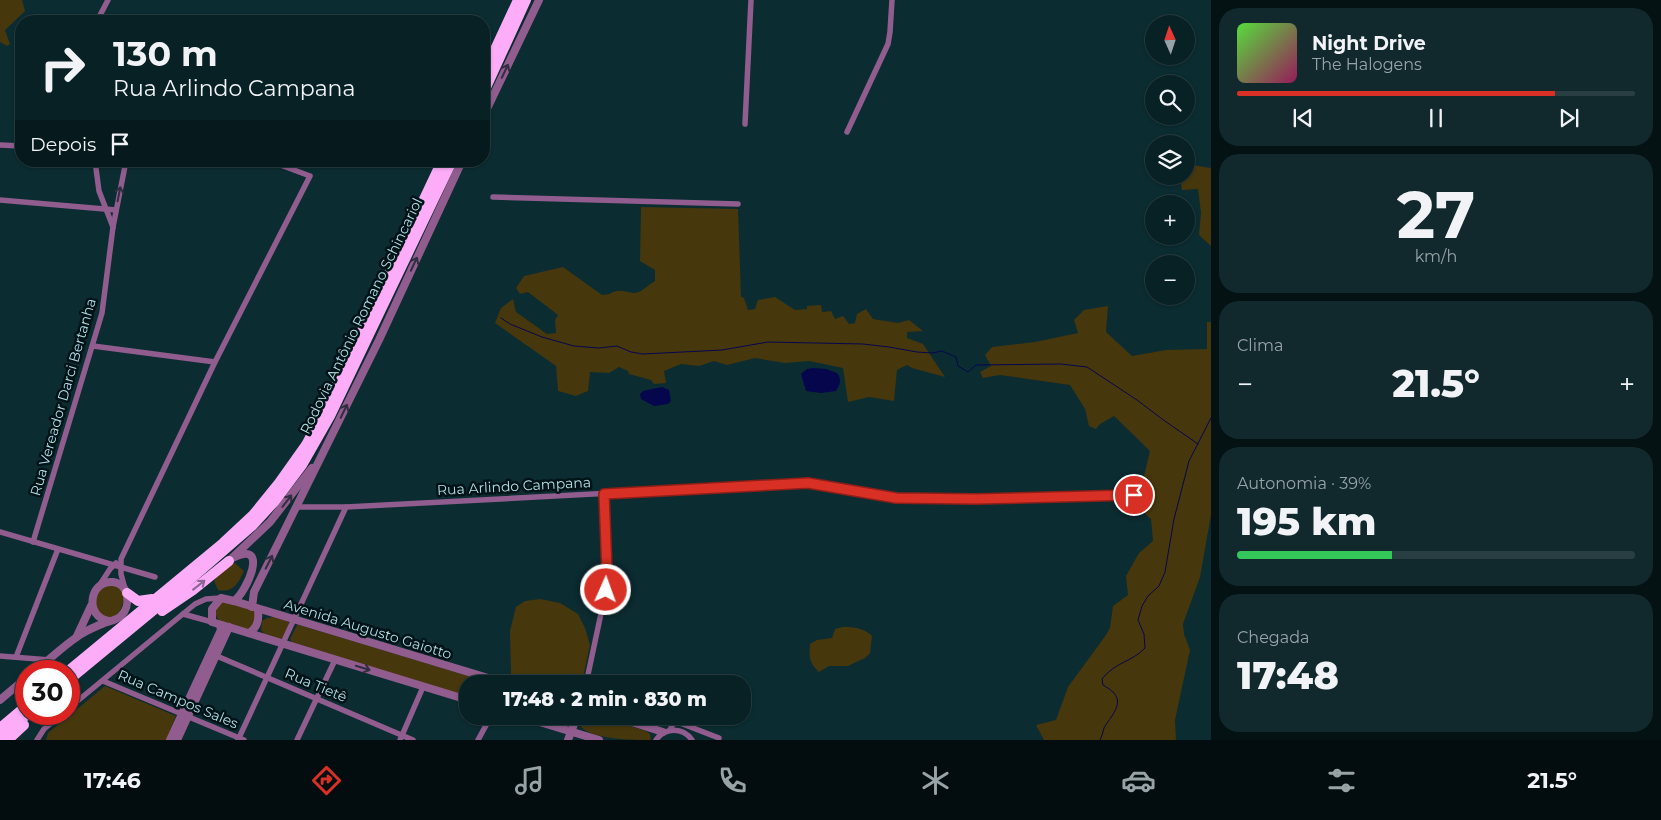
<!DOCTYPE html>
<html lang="pt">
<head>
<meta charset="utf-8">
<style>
  :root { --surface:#082125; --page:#11292d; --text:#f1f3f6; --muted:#98a3a7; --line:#293e42; --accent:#d93025 }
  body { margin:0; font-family:Montserrat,sans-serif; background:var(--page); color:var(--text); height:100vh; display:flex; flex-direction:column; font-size:19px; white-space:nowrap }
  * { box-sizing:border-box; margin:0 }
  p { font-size:16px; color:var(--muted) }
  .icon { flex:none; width:28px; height:28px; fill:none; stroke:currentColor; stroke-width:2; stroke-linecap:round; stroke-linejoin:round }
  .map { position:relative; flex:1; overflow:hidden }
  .details { display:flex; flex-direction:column; gap:8px; padding:8px; background:#041214; width:450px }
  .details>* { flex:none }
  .banner { position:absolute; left:15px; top:15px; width:475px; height:152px; border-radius:20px; box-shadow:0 1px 4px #0004,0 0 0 1px var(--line); background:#082125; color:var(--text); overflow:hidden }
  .needle { width:32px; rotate:357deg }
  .buttons { position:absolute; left:1145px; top:15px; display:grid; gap:10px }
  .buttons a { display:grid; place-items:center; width:50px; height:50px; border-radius:50%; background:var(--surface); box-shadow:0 1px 4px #0004,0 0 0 1px var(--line); font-size:25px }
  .speed { position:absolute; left:15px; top:660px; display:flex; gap:10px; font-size:25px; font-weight:700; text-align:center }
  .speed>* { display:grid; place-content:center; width:65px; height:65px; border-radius:50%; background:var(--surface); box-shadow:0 1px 4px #0004,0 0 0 1px var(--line); line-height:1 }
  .speed .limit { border:8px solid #d22; background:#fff; color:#111 }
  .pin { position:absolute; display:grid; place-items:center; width:42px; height:42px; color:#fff; margin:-21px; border:2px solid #fff; border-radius:50%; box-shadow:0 1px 5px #0007 }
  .me { position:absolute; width:55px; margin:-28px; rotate:2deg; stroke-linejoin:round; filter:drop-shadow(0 0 4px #0008) }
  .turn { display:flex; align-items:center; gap:18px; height:105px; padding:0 15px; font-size:22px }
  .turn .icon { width:65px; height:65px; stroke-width:2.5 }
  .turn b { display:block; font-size:35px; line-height:42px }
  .then { display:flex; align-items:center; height:48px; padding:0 15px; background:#0003; gap:10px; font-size:19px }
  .big { font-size:38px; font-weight:800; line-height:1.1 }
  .details .card { flex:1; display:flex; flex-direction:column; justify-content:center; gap:8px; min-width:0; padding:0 18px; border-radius:20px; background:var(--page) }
  .details .dial { align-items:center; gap:0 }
  .dial b { font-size:65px; line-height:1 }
  .song { display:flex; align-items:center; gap:15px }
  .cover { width:60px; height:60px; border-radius:8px; background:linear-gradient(135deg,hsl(110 70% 55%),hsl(330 70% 35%)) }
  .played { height:5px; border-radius:2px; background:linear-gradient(90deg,var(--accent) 80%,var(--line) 80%) }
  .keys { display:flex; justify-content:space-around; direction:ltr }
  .heat { display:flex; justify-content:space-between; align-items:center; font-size:28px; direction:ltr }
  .charge { height:8px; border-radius:4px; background:linear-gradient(90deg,#34c759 39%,var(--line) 0) }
  .trip { position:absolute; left:459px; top:675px; width:292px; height:50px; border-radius:20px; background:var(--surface); box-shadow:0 1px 4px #0004,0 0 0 1px var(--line); font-weight:800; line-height:50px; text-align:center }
  .tabs { display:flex; height:80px; justify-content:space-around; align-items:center; background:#030d0f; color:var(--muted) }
  .tabs .icon { width:35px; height:35px }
  .tabs .selected { color:var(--accent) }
  .tabs b { font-size:22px; color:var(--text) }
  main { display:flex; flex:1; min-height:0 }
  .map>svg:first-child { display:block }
  .green { fill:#46370d }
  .water { fill:#06064d }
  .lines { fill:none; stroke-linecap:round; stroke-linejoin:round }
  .stream { stroke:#06064d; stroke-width:1 }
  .minor { stroke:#915d8e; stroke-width:5.5 }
  .tertiary { stroke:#915d8e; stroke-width:8 }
  .trunk { stroke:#fdacf8; stroke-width:10 }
  .oneway { stroke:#332d41 }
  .oneway2 { stroke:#8b6793 }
  .route-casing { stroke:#8d1f18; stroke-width:12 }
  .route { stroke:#d93025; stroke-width:9 }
  .labels { text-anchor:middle; stroke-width:5; stroke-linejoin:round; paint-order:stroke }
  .street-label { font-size:14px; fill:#b0dde5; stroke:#001317 }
</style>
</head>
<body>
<main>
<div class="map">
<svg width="1211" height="740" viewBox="0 0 1211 740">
  <rect width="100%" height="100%" fill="#0b2c31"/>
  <!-- green -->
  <g class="green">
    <polygon points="0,0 22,0 25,11 5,30 10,44 7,46 0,42"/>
    <polygon points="1186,164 1211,168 1211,246 1199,235 1201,213 1198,189 1182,190 1180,176 1186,176"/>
    <path d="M 641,207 L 738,209 L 741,297 L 744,298 L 748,310 L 755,309 L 758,300 L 775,297 L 795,310 L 807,309 L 807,306 L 821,305 L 822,312 L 831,311 L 835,319 L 843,316 L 849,324 L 855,323 L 857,314 L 866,309 L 873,319 L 898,323 L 909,320 L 923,331 L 907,332 L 907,338 L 923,344 L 945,377 L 912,368 L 907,365 L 897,370 L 894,401 L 869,397 L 848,402 L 843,368 L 809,361 L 785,363 L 755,358 L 727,365 L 714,361 L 699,366 L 681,364 L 664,371 L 666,383 L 654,384 L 651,380 L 629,374 L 628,371 L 619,367 L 609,373 L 590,372 L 588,391 L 576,396 L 558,391 L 556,366 L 495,323 L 501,308 L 513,299 L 516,312 L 547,334 L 556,333 L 555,320 L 558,315 L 528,292 L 520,294 L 516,288 L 524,276 L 563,267 L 602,295 C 610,295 611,292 617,291 C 622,290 629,293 634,293 C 641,293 648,285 655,281 L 655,270 L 640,261 Z"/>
    <polygon points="1108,306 1106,332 1132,356 1166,350 1207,349 1207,322 1211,322 1211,515 1200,577 1183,624 1184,634 1190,650 1175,720 1176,740 1044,740 1036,725 1056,720 1068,687 1106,635 1110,628 1113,606 1128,595 1126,576 1139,553 1153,541 1151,519 1130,500 1155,500 1154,492 1140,492 1150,451 1114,416 1100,424 1096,429 1089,426 1085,409 1070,385 1000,375 983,378 980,372 991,366 985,355 992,347 1035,342 1078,333 1074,320 1084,310"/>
    <path d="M 235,563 L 244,571 C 238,584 233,593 218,590 L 214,581 C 217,575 228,565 235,563 Z"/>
    <polygon points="113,584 123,590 124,600 119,614 109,619 99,616 94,599 102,587"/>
    <polygon points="540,599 560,603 578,614 585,628 590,645 582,682 528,684 511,675 510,631 516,607 525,601"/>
    <path d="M 224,602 L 250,608 L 255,611 L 257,619 L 250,629 C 237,628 215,626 215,610 L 220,604 Z"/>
    <polygon points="274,617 287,621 290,624 282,640 265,635 261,630 262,621 267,618"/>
    <polygon points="297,625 299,625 495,684 468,684 467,697 292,643 290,639"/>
    <path d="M 843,627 C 854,627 864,628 872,636 L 870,653 L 865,658 L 848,666 L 829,666 L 819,672 C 809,663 809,656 810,644 L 817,640 L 832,638 L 835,629 Z"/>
    <polygon points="105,686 176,716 166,740 46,740 48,733"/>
    <path d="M 584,716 L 599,716 L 646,731 L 650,734 L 651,740 C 635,740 588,740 580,725 Z"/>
  </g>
  <!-- water -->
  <g class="water">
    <path d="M 813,368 L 826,369 L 837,373 C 842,379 840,385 836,391 L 821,393 L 806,391 L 801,374 L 807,369 Z"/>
    <polygon points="662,387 669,390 671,401 668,404 654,406 641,399 640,394 643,391"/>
  </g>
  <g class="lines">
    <!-- stream -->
    <g class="stream">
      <polyline points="501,318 510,324 542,337 574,346 599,348 617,346 631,352 643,354 722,350 768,342 863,344 889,347 917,352 932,353 942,351 956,357 958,366 968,372 976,365 1061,364 1087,367 1137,400 1162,419 1198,444"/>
      <path d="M 1100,740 C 1102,736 1103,732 1104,728 C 1110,717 1125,704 1113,692 C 1110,689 1106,687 1103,685 L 1102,679 C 1115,662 1132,662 1145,648 L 1144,634 L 1138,620 L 1142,606 L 1148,596 L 1159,586 L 1165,572 L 1174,519 L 1189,461 L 1211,418"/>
    </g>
    <!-- minor -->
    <g class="minor">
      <polyline points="97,21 108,0"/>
      <polyline points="745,124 751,0"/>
      <polyline points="847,132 888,44 890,32 892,0"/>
      <polyline points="0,145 21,146"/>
      <polyline points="95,161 99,191 113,227"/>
      <polyline points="493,197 738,204"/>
      <polyline points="0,200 116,210"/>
      <polyline points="93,346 215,362"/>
      <polyline points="296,507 346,507 803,483 896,498 977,499 1151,495"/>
      <polyline points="0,532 155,577"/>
      <polyline points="33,542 102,313 113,227 126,161"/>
      <polyline points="99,586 110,569 116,563"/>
      <polyline points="125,589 121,574 121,559 215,362 310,176 270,161"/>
      <polyline points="183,614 212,622"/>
      <polyline points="212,654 413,740"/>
      <polyline points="0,656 50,660"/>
      <polyline points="16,657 58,549"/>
      <polyline points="103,681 244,740"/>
      <polyline points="586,684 606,590 607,572 604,494"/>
      <polyline points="693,684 708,680"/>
      <polyline points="69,708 195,604 206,599 221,598"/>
      <polyline points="675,721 719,738"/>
      <polyline points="670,730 677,716"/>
      <polyline points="37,740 44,729 62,714"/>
      <polyline points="238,740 346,507"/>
      <polyline points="297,740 335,660"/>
      <polyline points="400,740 423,687"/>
      <polyline points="478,740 491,716"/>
      <path d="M 656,740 C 665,727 683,727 692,740"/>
    </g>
    <!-- tertiary -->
    <g class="tertiary">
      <polyline points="484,115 539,0"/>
      <polyline points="229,561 270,522 312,468"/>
      <path d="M 234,601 C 247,592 269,541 235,557"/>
      <polyline points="252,607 254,592 379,340 462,161"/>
      <path d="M 249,633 C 258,627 259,620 258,609"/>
      <polyline points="77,636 91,606"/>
      <path d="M 35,671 C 49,660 62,647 77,637 C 84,631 95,627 104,623 C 110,621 117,620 121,616 C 131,606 130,584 113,582 C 89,580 84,617 109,621"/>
      <polyline points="0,700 26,678"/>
      <polyline points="468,700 212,622 212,609 221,598 234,601 508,684"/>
      <polyline points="520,716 599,740"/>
      <polyline points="613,716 663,732"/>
      <polyline points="170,740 221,630 220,625"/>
      <polyline points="177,740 229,627"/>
      <polyline points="568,740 577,716"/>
    </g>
    <!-- trunk -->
    <g class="trunk">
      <polyline points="484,73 518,0"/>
      <polyline points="484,92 526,0"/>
      <polyline points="127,593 138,601 152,599"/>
      <polyline points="162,611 193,590 229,561"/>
      <polyline points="68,671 223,543 253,515 279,483 306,445 326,407 442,161"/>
      <polyline points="69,680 177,591 252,526 275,501 302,465 330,416 452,161"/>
      <polyline points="0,728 26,706"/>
      <polyline points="0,737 28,714"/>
      <polyline points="8,740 24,725"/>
    </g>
  </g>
  <!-- one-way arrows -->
  <defs><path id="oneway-shaft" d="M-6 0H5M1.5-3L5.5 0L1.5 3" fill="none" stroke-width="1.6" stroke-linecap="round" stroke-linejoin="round" transform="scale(1.25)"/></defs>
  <g class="oneway">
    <use href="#oneway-shaft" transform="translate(505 71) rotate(-65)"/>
    <use href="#oneway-shaft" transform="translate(119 194) rotate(-79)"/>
    <use href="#oneway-shaft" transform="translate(414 264) rotate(-65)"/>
    <use href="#oneway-shaft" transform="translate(344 411) rotate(-64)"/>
    <use href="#oneway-shaft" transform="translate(287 501) rotate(-52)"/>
    <use href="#oneway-shaft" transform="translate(269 562) rotate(-63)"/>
    <use href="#oneway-shaft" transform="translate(363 668) rotate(17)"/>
  </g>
  <use class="oneway2" href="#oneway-shaft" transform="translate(199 585) rotate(-38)"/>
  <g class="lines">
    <defs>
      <polyline id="route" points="606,590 607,572 604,494 808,483 896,498 976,499 1134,495"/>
    </defs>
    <!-- route casing -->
    <use href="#route" class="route-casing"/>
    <!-- route -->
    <use href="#route" class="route"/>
  </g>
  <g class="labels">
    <!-- street labels -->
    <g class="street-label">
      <text transform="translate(361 316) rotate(-64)" y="5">Rodovia Antônio Romano Schincariol</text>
      <text transform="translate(63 397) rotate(-74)" y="5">Rua Vereador Darci Bertanha</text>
      <text transform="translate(514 486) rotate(-3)" y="5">Rua Arlindo Campana</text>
      <text transform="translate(368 629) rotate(17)" y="5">Avenida Augusto Gaiotto</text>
      <text transform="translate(316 685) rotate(23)" y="5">Rua Tietê</text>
      <text transform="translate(178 699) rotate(23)" y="5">Rua Campos Sales</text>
    </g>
  </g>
</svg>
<div class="buttons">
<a><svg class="needle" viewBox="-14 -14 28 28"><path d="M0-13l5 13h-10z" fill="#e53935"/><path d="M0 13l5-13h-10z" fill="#98a3a7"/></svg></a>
<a><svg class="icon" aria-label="search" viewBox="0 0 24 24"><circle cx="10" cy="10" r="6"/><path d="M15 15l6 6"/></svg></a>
<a><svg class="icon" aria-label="layers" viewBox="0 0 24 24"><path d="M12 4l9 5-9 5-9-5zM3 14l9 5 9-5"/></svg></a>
<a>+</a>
<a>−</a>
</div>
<div class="speed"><div class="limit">30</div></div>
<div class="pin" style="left:1134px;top:495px;background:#d93025"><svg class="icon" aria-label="arrive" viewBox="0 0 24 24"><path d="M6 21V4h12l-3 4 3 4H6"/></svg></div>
<svg class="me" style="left:606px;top:590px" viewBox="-20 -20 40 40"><circle r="17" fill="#d93025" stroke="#fff" stroke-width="3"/><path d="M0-11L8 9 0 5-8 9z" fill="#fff"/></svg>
<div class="trip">17:48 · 2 min · 830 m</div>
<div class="banner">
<div class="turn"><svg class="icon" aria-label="right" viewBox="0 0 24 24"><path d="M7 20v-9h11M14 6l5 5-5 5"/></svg><div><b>130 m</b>Rua Arlindo Campana</div></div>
<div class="then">Depois<svg class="icon" aria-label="arrive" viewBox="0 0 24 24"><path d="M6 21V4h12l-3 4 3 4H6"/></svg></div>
</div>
</div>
<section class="details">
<div class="card">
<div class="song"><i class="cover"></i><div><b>Night Drive</b><p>The Halogens</p></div></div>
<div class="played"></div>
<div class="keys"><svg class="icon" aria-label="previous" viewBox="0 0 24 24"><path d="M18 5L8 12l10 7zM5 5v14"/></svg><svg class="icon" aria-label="pause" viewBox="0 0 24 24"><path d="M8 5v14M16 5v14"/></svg><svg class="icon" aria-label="next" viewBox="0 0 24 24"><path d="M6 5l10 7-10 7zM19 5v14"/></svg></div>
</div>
<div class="card dial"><b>27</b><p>km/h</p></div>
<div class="card"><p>Clima</p>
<div class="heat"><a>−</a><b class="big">21.5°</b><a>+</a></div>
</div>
<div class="card"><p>Autonomia · 39%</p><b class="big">195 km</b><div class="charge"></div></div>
<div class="card"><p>Chegada</p><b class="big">17:48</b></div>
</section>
</main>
<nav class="tabs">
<b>17:46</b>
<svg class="icon selected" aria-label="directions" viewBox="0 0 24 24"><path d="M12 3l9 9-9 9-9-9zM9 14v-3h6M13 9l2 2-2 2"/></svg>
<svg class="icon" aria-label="music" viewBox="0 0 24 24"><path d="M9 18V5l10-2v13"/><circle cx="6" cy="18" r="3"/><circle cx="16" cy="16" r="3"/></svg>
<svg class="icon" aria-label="phone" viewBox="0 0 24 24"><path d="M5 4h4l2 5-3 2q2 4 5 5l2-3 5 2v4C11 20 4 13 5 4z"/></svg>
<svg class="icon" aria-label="climate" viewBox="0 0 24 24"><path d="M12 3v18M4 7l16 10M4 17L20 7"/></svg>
<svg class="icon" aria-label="car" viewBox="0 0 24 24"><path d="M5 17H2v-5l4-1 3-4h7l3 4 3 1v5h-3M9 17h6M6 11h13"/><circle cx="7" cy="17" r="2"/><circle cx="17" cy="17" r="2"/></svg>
<svg class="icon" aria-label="filters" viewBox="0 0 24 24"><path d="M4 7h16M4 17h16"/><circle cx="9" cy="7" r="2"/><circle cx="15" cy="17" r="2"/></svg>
<b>21.5°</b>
</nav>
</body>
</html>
